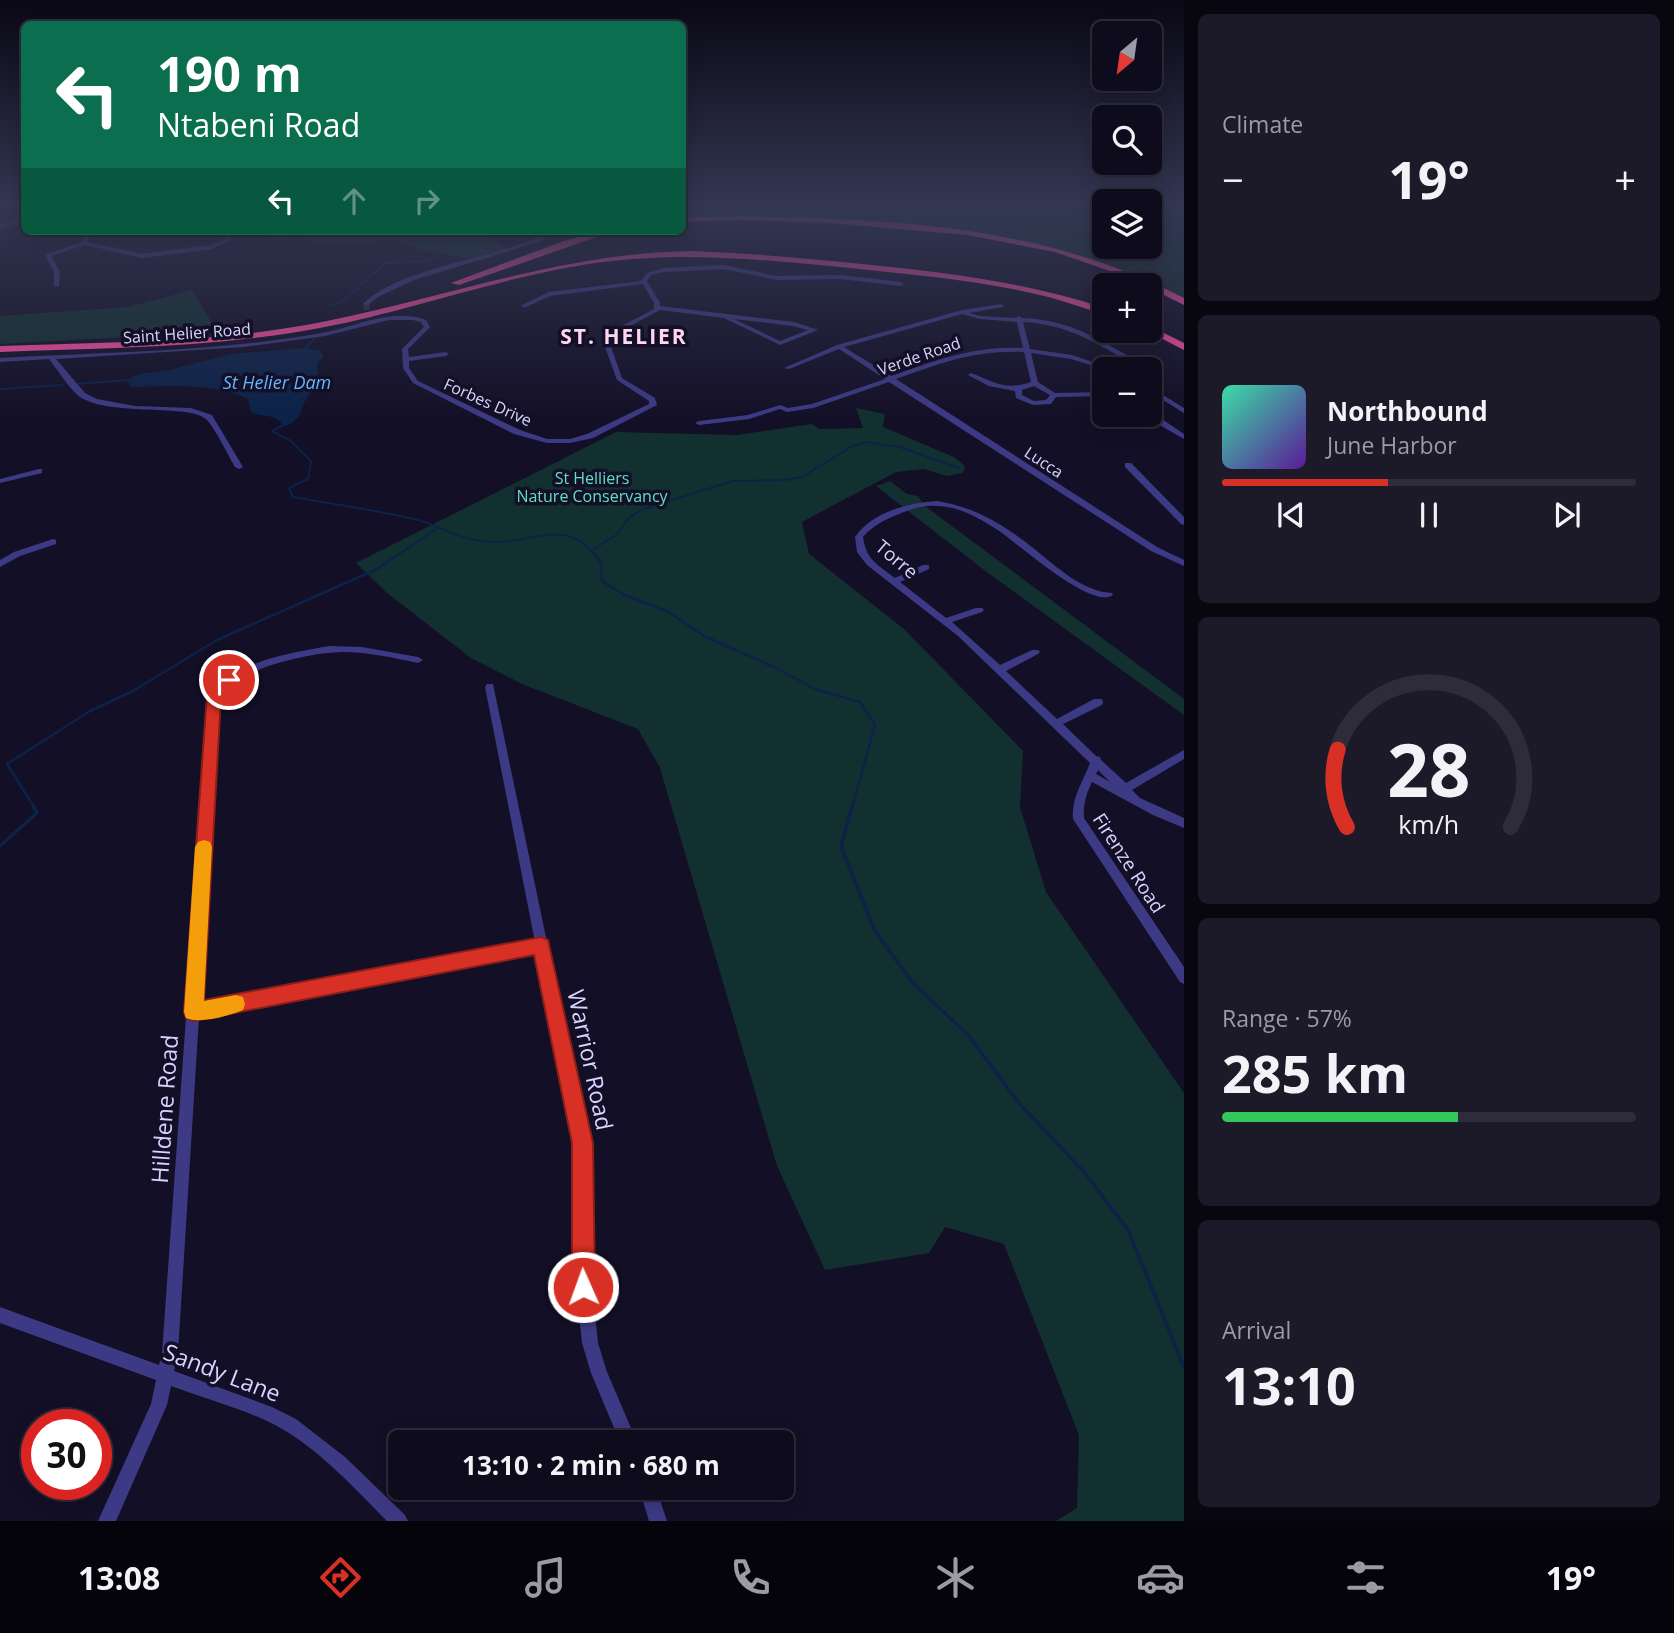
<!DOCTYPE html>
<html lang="en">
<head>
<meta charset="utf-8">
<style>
  :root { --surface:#0e0b1c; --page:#1c1929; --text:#f1f3f6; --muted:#9b9ba3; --line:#2e2b3b; --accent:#d93025 }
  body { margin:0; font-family:"Open Sans",sans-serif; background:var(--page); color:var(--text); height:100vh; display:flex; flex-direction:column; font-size:26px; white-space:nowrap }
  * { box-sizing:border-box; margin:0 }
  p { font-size:23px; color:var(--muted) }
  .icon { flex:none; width:38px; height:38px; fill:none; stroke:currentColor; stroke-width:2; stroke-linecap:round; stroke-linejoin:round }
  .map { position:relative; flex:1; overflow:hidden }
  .panel { display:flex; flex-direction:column; gap:14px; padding:14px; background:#08060f; width:490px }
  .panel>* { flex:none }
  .hud { position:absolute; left:21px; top:21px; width:665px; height:214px; border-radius:10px; box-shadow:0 4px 18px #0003,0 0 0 2px var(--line); background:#0b6e4f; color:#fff; overflow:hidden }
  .needle { width:46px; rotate:209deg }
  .fabs { position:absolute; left:1092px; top:21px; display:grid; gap:14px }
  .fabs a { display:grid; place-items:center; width:70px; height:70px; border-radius:10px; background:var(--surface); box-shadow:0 4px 18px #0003,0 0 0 2px var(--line); font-size:35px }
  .speed { position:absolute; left:21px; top:1409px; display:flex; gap:14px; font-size:35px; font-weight:700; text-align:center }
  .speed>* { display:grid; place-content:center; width:91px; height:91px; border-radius:50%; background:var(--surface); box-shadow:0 4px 18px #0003,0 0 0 2px var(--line); line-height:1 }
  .speed .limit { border:10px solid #d22; background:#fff; color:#111 }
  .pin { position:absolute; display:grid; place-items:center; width:60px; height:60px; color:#fff; margin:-30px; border:4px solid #fff; border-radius:50%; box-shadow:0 2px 7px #0007 }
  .me { position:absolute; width:77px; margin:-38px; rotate:358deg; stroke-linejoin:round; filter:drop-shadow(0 0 5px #0008) }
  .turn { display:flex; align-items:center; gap:24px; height:147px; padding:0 21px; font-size:32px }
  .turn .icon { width:91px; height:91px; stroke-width:2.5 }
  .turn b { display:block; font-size:49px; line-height:60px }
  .lanes { display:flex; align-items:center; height:66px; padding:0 21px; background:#0003; justify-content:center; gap:35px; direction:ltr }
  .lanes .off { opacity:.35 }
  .big { font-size:52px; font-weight:700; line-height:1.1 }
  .panel .tile { flex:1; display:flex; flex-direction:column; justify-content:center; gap:10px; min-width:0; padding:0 24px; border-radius:10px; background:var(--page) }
  .panel .dial { align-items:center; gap:0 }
  .dial svg { height:182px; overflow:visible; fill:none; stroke:var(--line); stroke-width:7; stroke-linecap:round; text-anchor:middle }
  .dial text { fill:var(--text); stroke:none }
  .song { display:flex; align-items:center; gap:21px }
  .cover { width:84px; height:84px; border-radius:10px; background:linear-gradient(135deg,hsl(160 70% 55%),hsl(270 70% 35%)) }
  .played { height:7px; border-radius:4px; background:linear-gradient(90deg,var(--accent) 40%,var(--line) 40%) }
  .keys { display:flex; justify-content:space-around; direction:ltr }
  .heat { display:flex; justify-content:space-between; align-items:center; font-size:38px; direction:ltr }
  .charge { height:10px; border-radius:5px; background:linear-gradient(90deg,#34c759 57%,var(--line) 0) }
  .trip { position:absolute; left:388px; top:1430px; width:406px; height:70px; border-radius:10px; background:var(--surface); box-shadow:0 4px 18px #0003,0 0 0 2px var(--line); font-weight:700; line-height:70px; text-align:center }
  .tabs { display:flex; height:112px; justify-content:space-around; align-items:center; background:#06040b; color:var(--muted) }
  .tabs .icon { width:49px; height:49px }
  .tabs .current { color:var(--accent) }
  .tabs b { font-size:32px; color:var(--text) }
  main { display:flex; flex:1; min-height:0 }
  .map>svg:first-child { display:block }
  .green { fill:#12302f }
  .water { fill:#0c2248 }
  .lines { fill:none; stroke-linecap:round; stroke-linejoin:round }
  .stream-far2 { stroke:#0c2248; stroke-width:2 }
  .stream-far1 { stroke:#0c2248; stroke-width:2.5 }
  .stream { stroke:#0c2248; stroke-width:3.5 }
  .minor-tunnel { stroke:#312d47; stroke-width:6; stroke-dasharray:6 2.5; stroke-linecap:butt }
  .minor { fill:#3d3a85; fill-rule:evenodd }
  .highway { fill:#ff4fa3; fill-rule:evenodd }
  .route { fill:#d93025; stroke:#8d1f18; stroke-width:2 }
  .slow { fill:#f59e0b }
  .labels { text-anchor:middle; stroke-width:7; stroke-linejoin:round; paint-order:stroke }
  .far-street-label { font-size:16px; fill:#d9d4ff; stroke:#130f26 }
  .far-park-label { font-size:16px; fill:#5fe0c0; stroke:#130f26 }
  .far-water-label { font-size:18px; font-style:italic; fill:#62b6ff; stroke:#130f26 }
  .street-label { font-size:19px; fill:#d9d4ff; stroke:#130f26 }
  .far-district-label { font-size:21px; font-weight:bold; letter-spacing:2px; fill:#ffd6f0; stroke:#130f26 }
  .near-street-label { font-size:23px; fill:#d9d4ff; stroke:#130f26 }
</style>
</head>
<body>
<main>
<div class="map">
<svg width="1184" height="1521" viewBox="0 0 1184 1521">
  <rect width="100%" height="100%" fill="#130f26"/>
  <!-- green -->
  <g class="green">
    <path d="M 740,207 L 1104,207 L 1104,247 L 1150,247 L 1150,207 L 1184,207 L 1184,302 C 1123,270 1060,247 993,234 C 907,218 817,221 730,218 Z"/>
    <polygon points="274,231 295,231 297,237 313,234 368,236 410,231 475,231 501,244 508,251 482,260 430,252 400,242 325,243 309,243 296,237 284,243 265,236"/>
    <polygon points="192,290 217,332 0,344 0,316 128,307"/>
    <polygon points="856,408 885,414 883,427 954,457 965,466 963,473 947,476 924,469 896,472 802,522 809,554 904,629 1023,751 1020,807 1046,892 1184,1093 1184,1521 1056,1521 1077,1508 1079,1435 1004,1244 945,1227 929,1253 825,1270 777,1166 660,768 638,729 522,684 471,658 386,592 356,563 616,432 736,435 812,424 819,429 863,428"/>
    <polygon points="890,481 907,494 918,496 925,506 1184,699 1184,715 988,573 876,486"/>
  </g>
  <!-- water -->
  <path class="water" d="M 305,348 L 321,351 L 324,357 L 318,362 L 317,377 L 321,384 C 317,388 311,392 308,396 C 299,409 302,423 283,426 C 276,412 260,419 250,411 L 248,399 C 212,382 170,387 131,387 L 127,380 L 139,374 L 169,370 L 231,354 Z"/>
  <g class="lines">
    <!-- stream-far2 -->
    <g class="stream-far2">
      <polyline points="1171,230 1184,232"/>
      <polyline points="330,306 342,302 385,263 429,261 457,231"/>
      <polyline points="305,348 317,336"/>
      <polyline points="76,384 127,380"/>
      <polyline points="0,389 62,385"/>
      <path d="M 283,425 L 272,431 L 291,441 L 311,461 L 308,479 L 289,488 L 293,497 C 333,504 374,510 414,519 C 443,526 457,540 491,542 C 532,544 567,515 598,559"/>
      <polyline points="592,550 616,535 630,517 643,509 733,481 785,480 802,477 851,447 866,442 900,447 959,468"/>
      <polyline points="392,559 435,530"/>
    </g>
    <!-- stream-far1 -->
    <g class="stream-far1">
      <polyline points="597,557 601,563 602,581 624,595 667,611 704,636 776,668 815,689 860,702 875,725 852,807"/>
      <polyline points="34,807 7,764 90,711 133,691 217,640 377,569 395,557"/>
    </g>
    <!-- stream -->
    <g class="stream">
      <polyline points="852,806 841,846 875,931 912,982 969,1036 1018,1102 1085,1173 1128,1230 1184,1367"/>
      <polyline points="0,846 37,813 33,806"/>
    </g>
    <!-- minor-tunnel -->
    <polyline class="minor-tunnel" points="366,304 369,319"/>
    <!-- minor -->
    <g class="minor">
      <polygon points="24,218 24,222 0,228 0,224"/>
      <polygon points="83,231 89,231 88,242 142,254 211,245 223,240 232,231 238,231 227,242 212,249 142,258 85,245 51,256 60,272 59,286 54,287 54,272 45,255 82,242"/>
      <path d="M 548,231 L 554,231 L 546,238 L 538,242 L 414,280 L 378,297 L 368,305 L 363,304 C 393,273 467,262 508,248 C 522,243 536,240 548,231 Z"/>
      <path d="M 724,265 L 777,276 L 841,275 L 901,282 L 904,284 L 901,286 L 841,279 L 777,280 L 724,269 L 664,272 L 651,275 L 647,281 L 660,303 L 660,306 L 794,322 L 818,330 L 780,345 L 724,318 L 660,310 L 617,333 L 610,344 L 622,378 L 655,398 L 657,405 L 593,438 L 570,443 L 547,443 L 514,434 L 413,383 L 403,368 L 402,349 L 424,327 L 421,322 L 413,320 L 389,320 L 325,336 L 244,347 L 56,359 L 85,393 L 97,399 L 135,406 L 191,408 L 212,415 L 243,467 L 239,469 L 235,467 C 228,455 216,430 207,420 C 192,403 110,417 80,397 C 71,391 57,369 49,359 L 0,362 L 0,358 C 108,352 220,352 327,332 C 360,325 393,308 426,320 L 430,327 L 408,349 L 409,357 L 446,352 L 449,354 L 446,356 L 409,361 L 409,368 L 418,381 L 520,430 L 547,439 L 570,439 L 587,434 L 649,404 L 649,401 L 617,380 L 604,344 L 612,331 L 654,309 L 654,303 L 643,284 L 550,296 L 526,307 L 522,307 L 522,305 L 549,292 L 641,281 L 647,273 L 664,268 ZM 734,319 L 793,326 L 808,330 L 780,341 Z"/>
      <path d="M 1001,304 L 1004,306 L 1003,307 L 969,313 L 980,316 L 1016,318 L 1019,316 L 1022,318 C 1059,319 1090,333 1121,352 C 1131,357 1141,362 1149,369 L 1141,369 C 1103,347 1070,324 1023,322 L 1030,349 L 1072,355 L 1113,369 L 1104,369 L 1071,359 L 1031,353 L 1038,382 L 1055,393 L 1104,392 L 1104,396 L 1056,397 L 1051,404 L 1033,405 L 1016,398 L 1015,391 L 989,386 L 968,375 L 971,373 C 994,382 1006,391 1031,382 L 1024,352 C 974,350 941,363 896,379 L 1157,547 L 1184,560 L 1184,566 L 1151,551 L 889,382 L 813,408 L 787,412 L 780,409 L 749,419 L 699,425 L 695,423 L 699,421 L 748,415 L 780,405 L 788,408 L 812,404 L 885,379 L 839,349 L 789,369 L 784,368 L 837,345 L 962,310 ZM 962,314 L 980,319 L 1017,322 L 1023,348 C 973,346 937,360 891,376 L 844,347 ZM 1034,386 L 1050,395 L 1046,400 L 1034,401 L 1022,395 L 1022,390 Z"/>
      <polygon points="1150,387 1184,408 1184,413 1150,392"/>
      <polygon points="1156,419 1162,419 1184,434 1184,439 1156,423"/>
      <polygon points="1125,463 1131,463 1184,517 1184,525 1181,524 1125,467"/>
      <polygon points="39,469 42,469 42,473 0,483 0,479"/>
      <path d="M 937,501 C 969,506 994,519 1020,538 C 1044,555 1068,581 1096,590 C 1101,592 1107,592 1112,593 L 1113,595 C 1091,611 1017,542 996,529 C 978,517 957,506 936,506 C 923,505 911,509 899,514 C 886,519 872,526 863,537 C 866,560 878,565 895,578 L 923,565 L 929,565 L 929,569 L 900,582 L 946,618 L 976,608 L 982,608 L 984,610 L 982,612 L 952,622 L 1000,665 L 1032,650 L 1038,650 L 1040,652 L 1038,654 L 1006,671 L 1057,719 L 1094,699 L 1102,699 L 1103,702 L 1102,705 L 1063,724 L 1096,756 L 1100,757 L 1101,760 L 1126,783 L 1184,750 L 1184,759 L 1132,790 L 1140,798 L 1184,818 L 1184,828 L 1153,815 L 1092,782 C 1086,794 1083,805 1084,818 L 1184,967 L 1184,984 L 1180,982 L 1073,819 C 1071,798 1083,782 1090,763 L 958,636 L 867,565 L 857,552 L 855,537 C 872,512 908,503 937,501 ZM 1098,770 L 1110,782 L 1096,774 Z"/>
      <polygon points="53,539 56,540 56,544 20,556 0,567 0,560 14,552"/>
      <path d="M 330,646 L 362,647 L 418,657 L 423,660 L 418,663 C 394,658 369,652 343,652 C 307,653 243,667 219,696 L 200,1005 L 535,942 L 485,687 L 487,684 L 493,684 L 589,1143 L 590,1267 L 598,1343 L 607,1372 L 637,1442 L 620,1442 L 591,1373 L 582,1343 L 574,1267 L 575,1143 L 537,952 L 199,1017 L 178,1353 L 174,1371 L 272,1407 L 296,1419 L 345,1457 L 405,1515 L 408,1521 L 387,1521 C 351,1485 314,1443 267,1421 C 237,1407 203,1398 171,1386 L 167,1405 L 116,1521 L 98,1521 L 151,1404 L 156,1380 L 0,1323 L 0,1307 L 159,1365 L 162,1353 L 209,695 C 232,662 293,652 330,646 Z"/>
      <polygon points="639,1488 656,1488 667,1521 649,1521"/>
    </g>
    <!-- highway -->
    <g class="highway">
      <path d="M 756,216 C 909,220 1046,227 1184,298 L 1184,305 L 1150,288 L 1150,285 L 1055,252 L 968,235 L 831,223 L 738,220 L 682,222 L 682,217 Z"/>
      <polygon points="601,231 614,231 459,285 451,283 564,241"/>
      <path d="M 691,251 C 748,253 805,258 862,264 C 944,272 1025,282 1104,308 L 1104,314 C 1083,308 1062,300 1040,295 C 978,280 914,275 850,268 C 778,261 705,253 632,259 C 527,267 427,307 325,327 C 218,348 108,348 0,352 L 0,346 C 109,342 220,343 327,321 C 449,296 565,253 691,251 Z"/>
      <polygon points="1150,326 1184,343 1184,350 1147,331 1150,331"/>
    </g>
  </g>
  <!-- sky -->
  <linearGradient id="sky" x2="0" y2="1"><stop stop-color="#0a0815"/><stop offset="0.49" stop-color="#333752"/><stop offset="1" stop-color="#333752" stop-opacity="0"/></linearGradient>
  <rect width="1184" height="420" fill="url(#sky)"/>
  <!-- route -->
  <polygon class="route" points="229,675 236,680 221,697 204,1000 541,937 548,940 593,1143 595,1287 592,1296 583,1299 575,1296 572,1287 572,1143 534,955 193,1021 186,1018 184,1012 207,695 224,677"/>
  <!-- slow -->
  <path class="slow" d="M 204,840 L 210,842 L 212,847 L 204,1001 L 236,995 L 243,997 L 245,1004 L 243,1010 C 228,1016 201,1024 186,1018 L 184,1012 L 195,847 L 198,842 Z"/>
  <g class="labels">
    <!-- far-street labels -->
    <g class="far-street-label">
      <text transform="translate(187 333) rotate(-4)" y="6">Saint Helier Road</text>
      <text transform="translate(919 356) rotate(-19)" y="6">Verde Road</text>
      <text transform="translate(488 402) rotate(24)" y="6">Forbes Drive</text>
      <text transform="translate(1044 462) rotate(33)" y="6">Lucca</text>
    </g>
    <!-- far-park labels -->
    <g class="far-park-label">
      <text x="592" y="484">St Helliers<tspan x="592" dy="18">Nature Conservancy</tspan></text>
    </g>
    <!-- far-water labels -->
    <g class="far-water-label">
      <text x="277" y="389">St Helier Dam</text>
    </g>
    <!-- street labels -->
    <g class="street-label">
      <text transform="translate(897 559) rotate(40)" y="7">Torre</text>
      <text transform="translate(1129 863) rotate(57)" y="7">Firenze Road</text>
    </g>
    <!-- far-district labels -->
    <g class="far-district-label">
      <text x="624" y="344">ST. HELIER</text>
    </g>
    <!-- near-street labels -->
    <g class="near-street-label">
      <text transform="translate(590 1060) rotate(78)" y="8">Warrior Road</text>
      <text transform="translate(165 1109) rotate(-86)" y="8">Hilldene Road</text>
      <text transform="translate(222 1373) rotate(21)" y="8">Sandy Lane</text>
    </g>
  </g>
</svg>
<div class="fabs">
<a><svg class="needle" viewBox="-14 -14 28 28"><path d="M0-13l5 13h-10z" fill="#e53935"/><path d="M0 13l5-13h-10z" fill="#9b9ba3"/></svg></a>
<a><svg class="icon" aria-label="search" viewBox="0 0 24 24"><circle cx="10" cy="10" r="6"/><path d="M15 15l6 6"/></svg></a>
<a><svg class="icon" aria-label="layers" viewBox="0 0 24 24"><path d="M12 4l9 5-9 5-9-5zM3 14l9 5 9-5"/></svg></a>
<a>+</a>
<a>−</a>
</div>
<div class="speed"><div class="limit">30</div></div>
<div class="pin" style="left:229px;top:680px;background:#d93025"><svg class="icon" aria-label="arrive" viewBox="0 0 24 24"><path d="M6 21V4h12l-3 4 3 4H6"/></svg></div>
<svg class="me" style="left:583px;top:1287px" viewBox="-20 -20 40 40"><circle r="17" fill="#d93025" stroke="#fff" stroke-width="3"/><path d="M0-11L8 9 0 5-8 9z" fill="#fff"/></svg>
<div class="trip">13:10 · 2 min · 680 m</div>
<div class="hud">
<div class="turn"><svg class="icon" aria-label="left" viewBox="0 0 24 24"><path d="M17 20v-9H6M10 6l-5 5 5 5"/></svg><div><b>190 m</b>Ntabeni Road</div></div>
<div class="lanes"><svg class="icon" aria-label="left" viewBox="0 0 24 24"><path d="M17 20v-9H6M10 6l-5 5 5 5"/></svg><svg class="icon off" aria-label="ahead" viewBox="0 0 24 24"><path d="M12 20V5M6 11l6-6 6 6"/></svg><svg class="icon off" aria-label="right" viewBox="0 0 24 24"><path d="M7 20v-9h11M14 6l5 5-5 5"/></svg></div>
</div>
</div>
<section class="panel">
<div class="tile"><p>Climate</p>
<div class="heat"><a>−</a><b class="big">19°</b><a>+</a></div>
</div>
<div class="tile">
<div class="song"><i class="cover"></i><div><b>Northbound</b><p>June Harbor</p></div></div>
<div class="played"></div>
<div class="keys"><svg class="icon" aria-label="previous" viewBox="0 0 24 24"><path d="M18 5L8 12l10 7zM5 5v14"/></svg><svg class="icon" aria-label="pause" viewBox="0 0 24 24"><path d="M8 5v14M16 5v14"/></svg><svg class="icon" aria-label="next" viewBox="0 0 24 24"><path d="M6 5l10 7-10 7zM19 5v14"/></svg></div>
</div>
<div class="tile dial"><svg viewBox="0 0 100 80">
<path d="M14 69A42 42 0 1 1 86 69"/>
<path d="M14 69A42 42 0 0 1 10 35" stroke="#d93025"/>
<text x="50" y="56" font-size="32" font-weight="700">28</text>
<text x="50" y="72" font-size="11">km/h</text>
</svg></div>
<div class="tile"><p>Range · 57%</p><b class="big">285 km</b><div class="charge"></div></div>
<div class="tile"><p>Arrival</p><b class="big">13:10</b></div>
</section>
</main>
<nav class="tabs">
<b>13:08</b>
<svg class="icon current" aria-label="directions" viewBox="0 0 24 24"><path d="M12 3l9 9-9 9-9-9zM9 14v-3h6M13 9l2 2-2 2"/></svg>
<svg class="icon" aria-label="music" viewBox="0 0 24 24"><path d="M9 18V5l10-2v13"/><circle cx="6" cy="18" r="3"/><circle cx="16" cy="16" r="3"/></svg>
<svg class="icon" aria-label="phone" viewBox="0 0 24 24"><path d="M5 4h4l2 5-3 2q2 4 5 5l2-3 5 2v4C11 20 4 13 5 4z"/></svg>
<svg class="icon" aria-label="climate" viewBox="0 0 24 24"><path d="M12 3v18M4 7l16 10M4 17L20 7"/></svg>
<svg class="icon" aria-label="car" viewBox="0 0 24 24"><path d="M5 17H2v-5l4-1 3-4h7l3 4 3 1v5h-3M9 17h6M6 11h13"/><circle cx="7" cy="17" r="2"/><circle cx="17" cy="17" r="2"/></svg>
<svg class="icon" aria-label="filters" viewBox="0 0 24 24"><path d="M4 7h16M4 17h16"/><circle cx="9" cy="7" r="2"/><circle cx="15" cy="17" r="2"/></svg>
<b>19°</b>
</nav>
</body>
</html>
